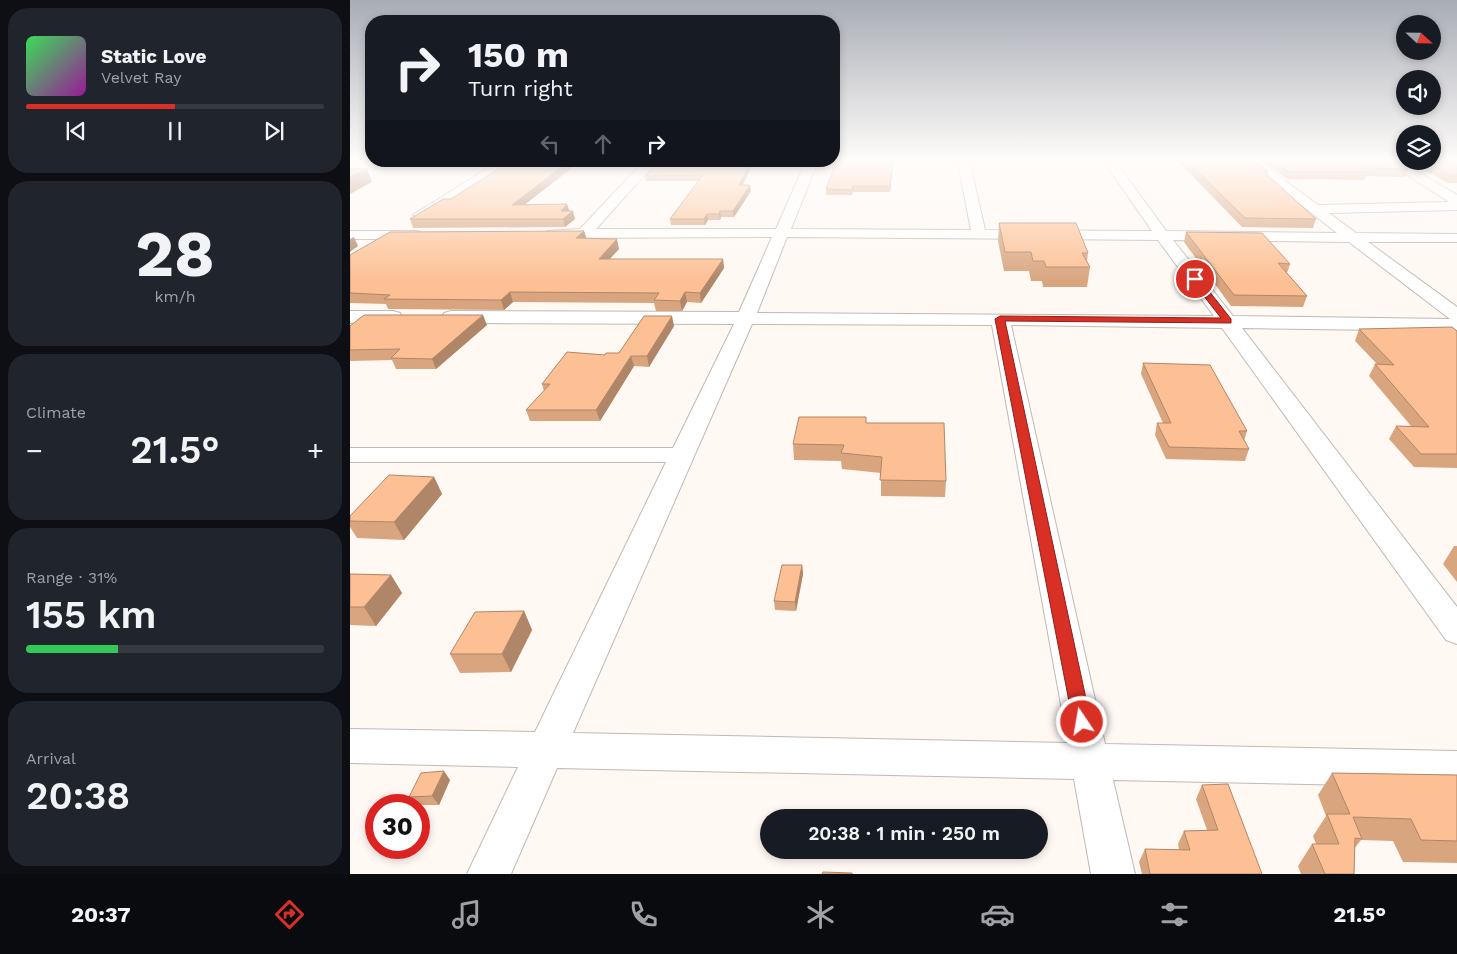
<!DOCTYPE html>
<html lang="en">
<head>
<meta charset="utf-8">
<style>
  :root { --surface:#171b24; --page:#20242c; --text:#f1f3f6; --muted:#9ea1a6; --line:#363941; --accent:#d93025 }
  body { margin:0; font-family:"Work Sans",sans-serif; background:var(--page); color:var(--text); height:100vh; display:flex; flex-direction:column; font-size:19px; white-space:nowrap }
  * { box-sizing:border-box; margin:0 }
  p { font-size:16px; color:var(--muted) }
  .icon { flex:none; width:28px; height:28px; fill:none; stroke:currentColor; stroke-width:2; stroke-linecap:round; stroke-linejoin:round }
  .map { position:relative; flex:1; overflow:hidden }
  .sheet { display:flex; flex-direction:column; gap:8px; padding:8px; background:#0d0f14; width:350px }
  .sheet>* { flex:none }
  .banner { position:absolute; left:15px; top:15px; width:475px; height:152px; border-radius:20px; box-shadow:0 2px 8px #0003; background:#171b24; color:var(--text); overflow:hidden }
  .needle { width:32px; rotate:112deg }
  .buttons { position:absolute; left:1046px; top:15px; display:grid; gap:10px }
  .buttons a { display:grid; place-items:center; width:45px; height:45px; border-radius:50%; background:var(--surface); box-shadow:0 2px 8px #0003; font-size:25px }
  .speed { position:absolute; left:15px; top:794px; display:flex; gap:10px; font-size:25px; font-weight:700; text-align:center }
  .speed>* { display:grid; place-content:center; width:65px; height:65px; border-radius:50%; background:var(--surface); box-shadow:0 2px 8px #0003; line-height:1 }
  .speed .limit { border:8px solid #d22; background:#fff; color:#111 }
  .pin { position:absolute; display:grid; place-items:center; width:42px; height:42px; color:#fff; margin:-21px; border:2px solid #fff; border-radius:50%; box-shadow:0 1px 5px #0007 }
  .me { position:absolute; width:55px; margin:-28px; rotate:348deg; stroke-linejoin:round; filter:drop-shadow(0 0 4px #0008) }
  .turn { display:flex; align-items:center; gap:18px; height:105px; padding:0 20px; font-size:22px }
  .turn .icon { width:65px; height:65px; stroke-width:2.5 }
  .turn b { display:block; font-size:35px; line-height:42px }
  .lanes { display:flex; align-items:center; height:48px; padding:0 20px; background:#0003; justify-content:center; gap:25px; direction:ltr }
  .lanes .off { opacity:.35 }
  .big { font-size:38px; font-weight:600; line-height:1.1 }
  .sheet .widget { flex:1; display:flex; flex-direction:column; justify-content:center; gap:8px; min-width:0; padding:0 18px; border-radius:20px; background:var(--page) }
  .sheet .dial { align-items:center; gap:0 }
  .dial b { font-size:65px; line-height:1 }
  .song { display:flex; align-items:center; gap:15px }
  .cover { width:60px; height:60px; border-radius:8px; background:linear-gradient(135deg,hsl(130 70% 55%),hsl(300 70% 35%)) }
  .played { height:5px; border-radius:2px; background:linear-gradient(90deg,var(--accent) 50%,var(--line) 50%) }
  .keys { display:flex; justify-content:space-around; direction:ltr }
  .heat { display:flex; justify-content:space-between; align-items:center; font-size:28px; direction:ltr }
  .charge { height:8px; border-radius:4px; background:linear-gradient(90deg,#34c759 31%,var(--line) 0) }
  .trip { position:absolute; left:410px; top:809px; width:288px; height:50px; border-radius:25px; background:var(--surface); box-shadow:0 2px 8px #0003; font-weight:600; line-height:50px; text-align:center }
  .menu { display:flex; height:80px; justify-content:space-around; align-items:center; background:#090b0e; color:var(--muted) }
  .menu .icon { width:35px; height:35px }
  .menu .active { color:var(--accent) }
  .menu b { font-size:22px; color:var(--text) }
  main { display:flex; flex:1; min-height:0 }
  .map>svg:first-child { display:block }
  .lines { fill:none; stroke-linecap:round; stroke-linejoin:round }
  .street-casing { stroke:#c0b9b4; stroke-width:2 }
  .street { fill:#fff; fill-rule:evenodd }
  .wall { fill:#d9a57f }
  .shaded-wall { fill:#b08668 }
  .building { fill:#fcc094; stroke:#b08668 }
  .route { fill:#d93025; stroke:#8d1f18 }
</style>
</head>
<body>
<main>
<section class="sheet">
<div class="widget">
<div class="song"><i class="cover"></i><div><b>Static Love</b><p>Velvet Ray</p></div></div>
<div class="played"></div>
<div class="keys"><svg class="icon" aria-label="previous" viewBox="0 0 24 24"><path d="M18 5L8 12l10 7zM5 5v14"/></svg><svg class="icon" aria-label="pause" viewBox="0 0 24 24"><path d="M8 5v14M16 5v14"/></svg><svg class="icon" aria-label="next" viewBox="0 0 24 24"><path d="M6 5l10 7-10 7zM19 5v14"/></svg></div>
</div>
<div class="widget dial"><b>28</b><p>km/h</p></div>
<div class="widget"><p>Climate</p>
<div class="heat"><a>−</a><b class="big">21.5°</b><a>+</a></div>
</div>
<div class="widget"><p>Range · 31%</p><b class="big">155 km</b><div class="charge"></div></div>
<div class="widget"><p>Arrival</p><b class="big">20:38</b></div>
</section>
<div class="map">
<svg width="1107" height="874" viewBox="0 0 1107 874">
  <rect width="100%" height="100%" fill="#fff8f3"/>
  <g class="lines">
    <defs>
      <g id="street">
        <path d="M 607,159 L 619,159 L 635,230 L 802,231 L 752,159 L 764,159 L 816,231 L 987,233 L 893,159 L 906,159 L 968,205 L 1099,202 L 1032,159 L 1046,159 L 1107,195 L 1107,210 L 979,213 L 1006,233 L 1107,234 L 1107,242 L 1018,242 L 1107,307 L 1107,331 L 892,328 L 1107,607 L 1107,644 L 1096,640 L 872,328 L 661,325 L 755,744 L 1107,751 L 1107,787 L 763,780 L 785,874 L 741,874 L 724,779 L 207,768 L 161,874 L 117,874 L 168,767 L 0,763 L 0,729 L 185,732 L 316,462 L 0,462 L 0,448 L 323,448 L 384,324 L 101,323 L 94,321 L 92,317 L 94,313 L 101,311 L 389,312 L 422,237 L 202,238 L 197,237 L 195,234 L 197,231 L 230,229 L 294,161 L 307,161 L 246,229 L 426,229 L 456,161 L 468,161 L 441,229 L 621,230 ZM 437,237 L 808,240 L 864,316 L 407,313 ZM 823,240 L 999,242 L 1100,319 L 883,316 ZM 402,324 L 642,325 L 718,743 L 223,733 Z"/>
        <polygon points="149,161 164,161 75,218 70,219 63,215"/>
        <polygon points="0,231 66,231 71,232 73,235 71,238 66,239 0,239"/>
        <polygon points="0,311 43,311 50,313 52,317 50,321 43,323 0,323"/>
      </g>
    </defs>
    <!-- street casing -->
    <use href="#street" class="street-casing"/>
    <!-- street -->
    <use href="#street" class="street"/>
  </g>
  <!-- wall -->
  <g class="wall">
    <polygon points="543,159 540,192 503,192 502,195 476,195 476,189"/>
    <polygon points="826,159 902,159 918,171 917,175 966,219 963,228 892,227"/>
    <polygon points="909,159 1040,159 1058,169 1054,177 1016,176 1014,180 937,179"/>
    <polygon points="1107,159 1107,183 1098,183 1057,161 1082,161"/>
    <polygon points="52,161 146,161 141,164 53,164"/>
    <polygon points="311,161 404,161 392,185 401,191 384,217 371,217 370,220 358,220 355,225 321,225 320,219 349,181 296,181 295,176"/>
    <polygon points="175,204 219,211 225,219 215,227 63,228 60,219"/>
    <polygon points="649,223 738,253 737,261 740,267 737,287 693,287 692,281 681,281 679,271 654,271 648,241"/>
    <polygon points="234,231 236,238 269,249 260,259 373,259 374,268 351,303 337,302 332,311 306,311 304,303 163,302 154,310 38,309 36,304 0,303 0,255"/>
    <polygon points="836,232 940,264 937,273 957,296 953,307 881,306 834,242"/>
    <polygon points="137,325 86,369 46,369 42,360 0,361 0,326"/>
    <polygon points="324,326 299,367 284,366 250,421 180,421 176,410 194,391 192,384 255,355 269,353"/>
    <polygon points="1009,329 1107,331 1107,468 1064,467 1039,439 1046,426 1061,426 1019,376 1025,364 1027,364 1005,341"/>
    <polygon points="793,363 897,431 894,441 899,449 895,461 816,459 805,435 807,423 813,423 791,374"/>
    <polygon points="516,423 596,481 595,497 531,496 531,473 492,469 491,461 444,460 443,444"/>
    <polygon points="84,477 92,494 54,540 7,538 0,527 0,516"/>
    <polygon points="1104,546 1107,546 1107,582 1093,564"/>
    <polygon points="452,565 453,574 446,611 425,610 424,601"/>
    <polygon points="0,574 41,575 52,593 26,626 0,625"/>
    <polygon points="174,611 182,630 161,672 110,673 100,654"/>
    <polygon points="982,773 1107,775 1107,863 1053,862 1043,841 1011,840 1004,849 1004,874 951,874 948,866 962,844 966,844 963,836 976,816 968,795"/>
    <polygon points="100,780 89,805 65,805 59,797"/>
    <polygon points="852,785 912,874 792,874 789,862 795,849 829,850 828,844 834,831 857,830 846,799"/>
  </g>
  <!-- shaded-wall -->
  <g class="shaded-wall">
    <polygon points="543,159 543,164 540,192 540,186"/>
    <polygon points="140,161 146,161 141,164"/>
    <polygon points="219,161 231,161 164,213 162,205"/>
    <polygon points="401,161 404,161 390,191 389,185"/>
    <polygon points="17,169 22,182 0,194 0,177"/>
    <polygon points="400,185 401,191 384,217 383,211"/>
    <polygon points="217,204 220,212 223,211 225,219 215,227 211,211"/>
    <polygon points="370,211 371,217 370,220 369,214"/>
    <polygon points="357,214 358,220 355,225 354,219"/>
    <polygon points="234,231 237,240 226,238"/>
    <polygon points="4,237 8,246 0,252 0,239"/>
    <polygon points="267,239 269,249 251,268 249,259"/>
    <polygon points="373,259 374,268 351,303 350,293"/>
    <polygon points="160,292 163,302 154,310 151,300"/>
    <polygon points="335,292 337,302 332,311 330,301"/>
    <polygon points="133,315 137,325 86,369 82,359"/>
    <polygon points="322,316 324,326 299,367 297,356"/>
    <polygon points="281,356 284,366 250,421 246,410"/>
    <polygon points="84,477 92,494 54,540 44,522"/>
    <polygon points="452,565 453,574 446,611 445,602"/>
    <polygon points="41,575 52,593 26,626 14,607"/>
    <polygon points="174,611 182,630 161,672 152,654"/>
    <polygon points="94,771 100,780 89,805 82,796"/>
  </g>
  <!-- building -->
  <g class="building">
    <polygon points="487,159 543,159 540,186 503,186 502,190 476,189"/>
    <polygon points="835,159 902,159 918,171 913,171 966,219 895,218"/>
    <polygon points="922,159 1040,159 1058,169 1011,168 1017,172 939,172"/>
    <polygon points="1082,159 1107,159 1107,175 1101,175 1075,161 1082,161"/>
    <polygon points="161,161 219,161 162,205 217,204 211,211 223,211 213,219 60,219 93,199 101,199"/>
    <polygon points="311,161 401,161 389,185 400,185 383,211 370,211 369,214 357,214 354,219 320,219 353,175 295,176"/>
    <polygon points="0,169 17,169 0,177"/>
    <polygon points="649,223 726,223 738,253 732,253 740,267 696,267 694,261 683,261 681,252 655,252"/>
    <polygon points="234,231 226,238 267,239 249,259 373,259 350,293 335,292 330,301 304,300 309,293 160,292 151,300 34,299 40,295 0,293 0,255 40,232"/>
    <polygon points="836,232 912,233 940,264 928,263 957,296 884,295"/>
    <polygon points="14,315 133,315 82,359 41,358 50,349 0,350 0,326"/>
    <polygon points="294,316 322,316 297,356 281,356 246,410 176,410 200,384 192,384 217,352 255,355 256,353 269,353"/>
    <polygon points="1102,327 1107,331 1107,454 1071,454 1046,426 1079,427 1025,364 1044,365 1009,329"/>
    <polygon points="793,363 860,365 897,431 889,431 899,449 819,447 807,423 821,423"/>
    <polygon points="449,417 516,417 516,423 594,423 596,481 530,480 532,457 491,453 494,445 443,444"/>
    <polygon points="39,475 84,477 44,522 0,521 0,516"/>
    <polygon points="432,565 452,565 445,602 424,601"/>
    <polygon points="0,574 41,575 14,607 0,607"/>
    <polygon points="174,611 152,654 100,654 125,612"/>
    <polygon points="94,771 82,796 59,797 71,773"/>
    <polygon points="982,773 1107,775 1107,841 1071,840 1061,819 1003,817 1012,839 1005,838 1004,874 975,874 962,844 989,844 977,814 1000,814"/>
    <polygon points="878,784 912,874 800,874 795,849 840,850 834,831 868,830 852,785"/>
    <polygon points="473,872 502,873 502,874 472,874"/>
  </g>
  <!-- sky -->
  <linearGradient id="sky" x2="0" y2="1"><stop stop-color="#a8acb5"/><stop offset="0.57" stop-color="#fffcfa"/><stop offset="1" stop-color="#fffcfa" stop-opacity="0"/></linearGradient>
  <rect width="1107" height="281" fill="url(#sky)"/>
  <!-- route -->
  <polygon class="route" points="842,277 848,277 881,319 881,323 655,321 741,722 738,727 732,729 726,727 723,722 645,319 650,316 871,318 842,281"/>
</svg>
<div class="buttons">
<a><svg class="needle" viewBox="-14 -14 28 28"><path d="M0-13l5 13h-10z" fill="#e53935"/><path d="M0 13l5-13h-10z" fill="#9ea1a6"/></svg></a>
<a><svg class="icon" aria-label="sound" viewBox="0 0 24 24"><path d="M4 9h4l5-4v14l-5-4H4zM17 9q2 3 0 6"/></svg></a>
<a><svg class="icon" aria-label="layers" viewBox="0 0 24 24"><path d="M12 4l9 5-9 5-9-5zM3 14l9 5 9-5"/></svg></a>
</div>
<div class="speed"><div class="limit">30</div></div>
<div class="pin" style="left:845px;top:279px;background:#d93025"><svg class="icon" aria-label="arrive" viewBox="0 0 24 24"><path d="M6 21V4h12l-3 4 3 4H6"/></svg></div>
<svg class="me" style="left:732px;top:722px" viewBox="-20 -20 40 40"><circle r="17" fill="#d93025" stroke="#fff" stroke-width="3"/><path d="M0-11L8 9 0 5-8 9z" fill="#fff"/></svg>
<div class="trip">20:38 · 1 min · 250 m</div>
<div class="banner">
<div class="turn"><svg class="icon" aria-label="right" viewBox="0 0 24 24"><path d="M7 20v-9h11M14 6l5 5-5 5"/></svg><div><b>150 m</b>Turn right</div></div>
<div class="lanes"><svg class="icon off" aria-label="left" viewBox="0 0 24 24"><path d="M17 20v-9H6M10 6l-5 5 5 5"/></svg><svg class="icon off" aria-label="ahead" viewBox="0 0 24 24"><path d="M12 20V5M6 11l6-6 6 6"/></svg><svg class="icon" aria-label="right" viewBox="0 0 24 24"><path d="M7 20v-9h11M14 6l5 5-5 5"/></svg></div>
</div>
</div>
</main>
<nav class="menu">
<b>20:37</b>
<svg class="icon active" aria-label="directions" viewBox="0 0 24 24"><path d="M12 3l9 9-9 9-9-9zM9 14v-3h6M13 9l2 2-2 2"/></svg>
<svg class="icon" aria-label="music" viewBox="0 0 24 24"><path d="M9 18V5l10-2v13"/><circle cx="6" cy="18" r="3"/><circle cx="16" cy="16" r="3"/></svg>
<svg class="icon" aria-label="phone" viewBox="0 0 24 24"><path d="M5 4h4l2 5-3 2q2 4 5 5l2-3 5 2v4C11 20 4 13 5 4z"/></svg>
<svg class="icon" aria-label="climate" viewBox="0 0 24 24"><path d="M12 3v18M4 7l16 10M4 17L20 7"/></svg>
<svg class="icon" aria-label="car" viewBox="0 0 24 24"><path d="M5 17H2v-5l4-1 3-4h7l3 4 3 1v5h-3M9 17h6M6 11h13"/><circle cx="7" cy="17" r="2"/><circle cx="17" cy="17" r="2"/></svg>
<svg class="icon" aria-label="filters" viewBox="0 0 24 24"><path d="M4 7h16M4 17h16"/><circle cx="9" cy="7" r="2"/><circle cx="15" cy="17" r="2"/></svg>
<b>21.5°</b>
</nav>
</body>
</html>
